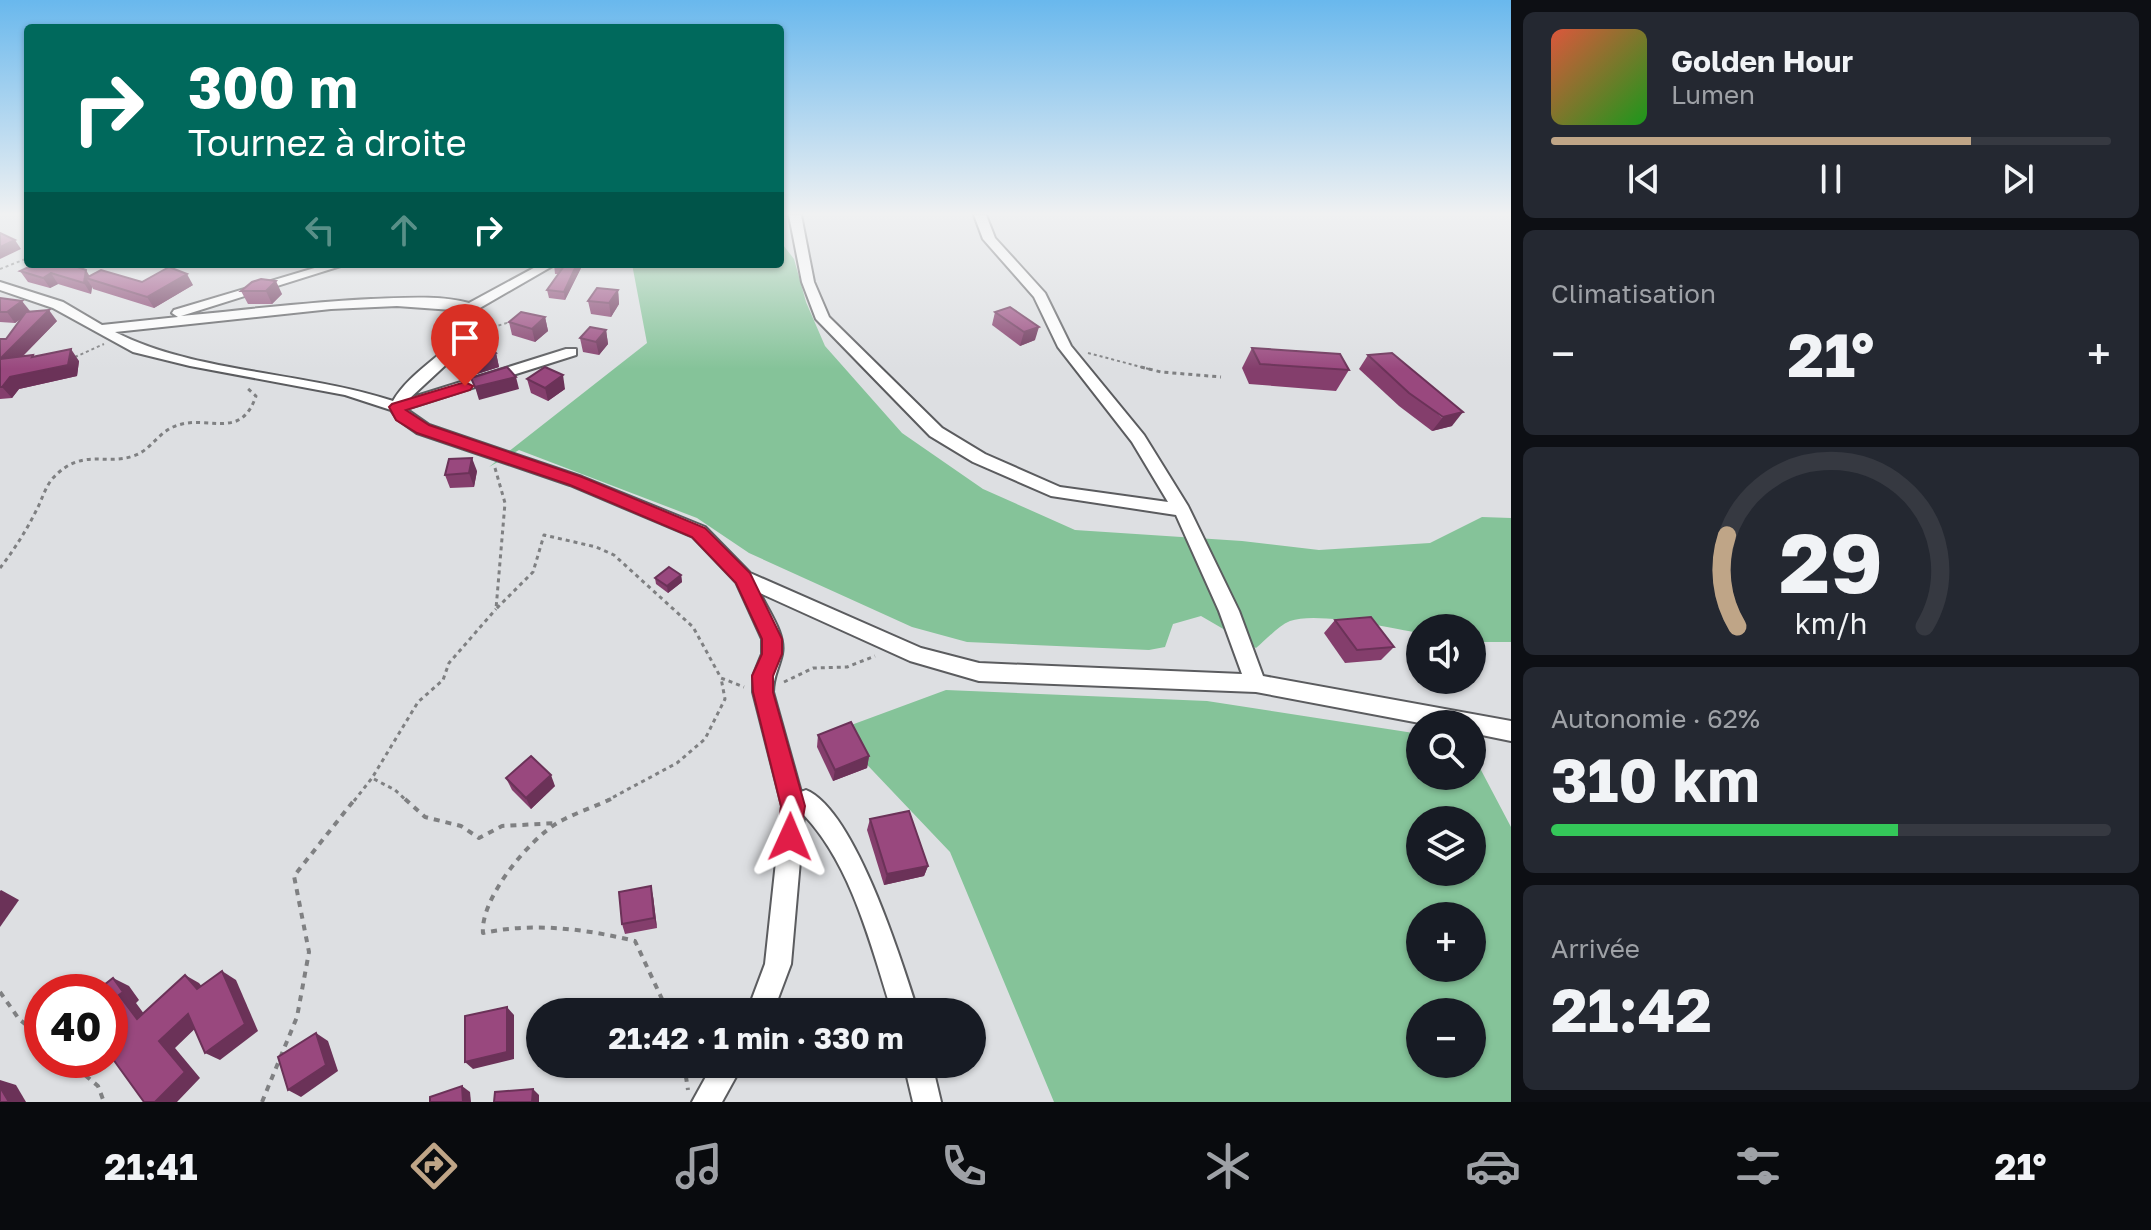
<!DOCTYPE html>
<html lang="fr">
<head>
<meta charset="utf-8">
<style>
  :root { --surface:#171b24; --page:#242831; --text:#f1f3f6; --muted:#9ea1a6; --line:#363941; --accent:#bfa587 }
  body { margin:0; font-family:"Golos Text",sans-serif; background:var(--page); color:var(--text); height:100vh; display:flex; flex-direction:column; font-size:30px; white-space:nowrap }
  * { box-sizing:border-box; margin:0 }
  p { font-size:26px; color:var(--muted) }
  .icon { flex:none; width:44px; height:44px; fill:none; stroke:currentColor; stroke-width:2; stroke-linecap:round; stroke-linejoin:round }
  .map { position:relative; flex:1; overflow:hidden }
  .side { display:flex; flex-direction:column; gap:12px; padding:12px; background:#0d0f14; width:640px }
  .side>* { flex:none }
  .guide { position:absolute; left:24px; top:24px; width:760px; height:244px; border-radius:8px; box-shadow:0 2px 6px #0004; background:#00695c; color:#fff; overflow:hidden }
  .buttons { position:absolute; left:1406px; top:614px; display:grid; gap:16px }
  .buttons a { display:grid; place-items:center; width:80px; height:80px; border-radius:50%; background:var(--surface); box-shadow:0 2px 6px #0004; font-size:40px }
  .speed { position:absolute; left:24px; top:974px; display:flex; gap:16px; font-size:40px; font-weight:700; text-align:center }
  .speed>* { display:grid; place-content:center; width:104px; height:104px; border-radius:50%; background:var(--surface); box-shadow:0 2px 6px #0004; line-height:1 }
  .speed .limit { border:12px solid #d22; background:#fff; color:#111 }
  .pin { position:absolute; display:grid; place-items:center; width:68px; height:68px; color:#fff; margin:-82px -34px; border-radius:50% 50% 50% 0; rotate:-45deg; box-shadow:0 0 8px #0007 }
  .pin .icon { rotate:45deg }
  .me { position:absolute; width:88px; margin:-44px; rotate:1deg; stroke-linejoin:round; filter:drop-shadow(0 0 6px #0008) }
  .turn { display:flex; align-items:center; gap:28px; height:168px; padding:0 32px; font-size:36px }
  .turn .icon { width:104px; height:104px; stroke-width:2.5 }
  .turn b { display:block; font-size:56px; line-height:68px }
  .lanes { display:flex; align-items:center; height:76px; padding:0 32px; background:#0003; justify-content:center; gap:40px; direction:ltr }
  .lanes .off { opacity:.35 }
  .big { font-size:60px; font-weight:700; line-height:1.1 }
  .side .widget { flex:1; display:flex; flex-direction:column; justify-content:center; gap:12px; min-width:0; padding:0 28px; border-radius:12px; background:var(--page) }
  .side .dial { align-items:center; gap:0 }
  .dial svg { height:208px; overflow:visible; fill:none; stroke:var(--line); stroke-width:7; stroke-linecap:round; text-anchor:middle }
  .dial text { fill:var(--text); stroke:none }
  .song { display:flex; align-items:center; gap:24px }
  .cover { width:96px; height:96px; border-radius:12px; background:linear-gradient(135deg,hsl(10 70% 55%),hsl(120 70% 35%)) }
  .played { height:8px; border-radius:4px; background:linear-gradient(90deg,var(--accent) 75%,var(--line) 75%) }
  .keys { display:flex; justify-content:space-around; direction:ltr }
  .heat { display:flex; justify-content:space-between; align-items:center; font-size:44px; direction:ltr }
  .charge { height:12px; border-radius:6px; background:linear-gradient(90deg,#34c759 62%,var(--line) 0) }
  .trip { position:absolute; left:526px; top:998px; width:460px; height:80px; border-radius:40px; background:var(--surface); box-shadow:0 2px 6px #0004; font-weight:700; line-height:80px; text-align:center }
  .dock { display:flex; height:128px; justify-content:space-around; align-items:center; background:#090b0e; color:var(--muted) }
  .dock .icon { width:56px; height:56px }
  .dock .on { color:var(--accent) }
  .dock b { font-size:36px; color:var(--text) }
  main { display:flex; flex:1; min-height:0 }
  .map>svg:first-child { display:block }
  .green { fill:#85c399; fill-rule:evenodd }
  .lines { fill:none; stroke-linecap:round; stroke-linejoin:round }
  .minor-casing { stroke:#5b5c5f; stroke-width:4 }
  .path-far2 { stroke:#7f8082; stroke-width:2; stroke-dasharray:3 3; stroke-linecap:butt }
  .path-far1 { stroke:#7f8082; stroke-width:3; stroke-dasharray:4 4; stroke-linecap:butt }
  .path { stroke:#7f8082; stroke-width:4; stroke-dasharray:6 6; stroke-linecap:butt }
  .minor { fill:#fff; fill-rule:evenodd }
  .wall { fill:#843e6c }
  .shaded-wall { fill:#6b3258 }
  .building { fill:#99487e; stroke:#6b3258; stroke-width:2 }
  .route { fill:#e11d48; stroke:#92132f; stroke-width:2 }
</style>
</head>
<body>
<main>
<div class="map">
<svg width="1511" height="1102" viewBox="0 0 1511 1102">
  <rect width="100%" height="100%" fill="#dddfe2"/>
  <!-- green -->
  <g class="green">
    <path d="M 780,241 L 794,259 L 806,302 L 825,346 L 902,433 L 983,489 L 1075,530 L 1242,541 L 1319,550 L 1430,543 L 1482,517 L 1511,518 L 1511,642 L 1472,642 L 1472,628 L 1420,628 L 1420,633 C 1389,628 1317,611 1290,621 C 1278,626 1266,640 1256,648 L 1201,616 L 1173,624 L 1165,647 L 1149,650 L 967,642 L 912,627 L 749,553 L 697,518 L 519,450 L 489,467 L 647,343 L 632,264 L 780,264 Z"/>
    <path d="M 946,690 L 1207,701 L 1420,734 L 1420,776 L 1472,776 L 1472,753 L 1511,827 L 1511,1102 L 1054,1102 L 950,852 L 835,731 ZM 1420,820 L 1472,820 L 1472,872 L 1420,872 ZM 1420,916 L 1472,916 L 1472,968 L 1420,968 ZM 1420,1012 L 1472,1012 L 1472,1064 L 1420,1064 Z"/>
  </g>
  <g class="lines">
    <defs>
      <g id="minor">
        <path d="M 789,215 L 801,215 L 814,282 L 829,317 L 942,428 L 985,454 L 1060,487 L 1168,502 L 1132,442 L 1058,347 L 1034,297 L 983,239 L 974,215 L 986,215 L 995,238 L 1045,293 L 1071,346 L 1144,435 L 1188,506 L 1239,611 L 1263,676 L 1511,721 L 1511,741 L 1472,733 L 1472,724 L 1425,724 L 1256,692 L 979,681 L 910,661 L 760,593 C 768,611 786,634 782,654 C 779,668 773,677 773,692 L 801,792 L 806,790 C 855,810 902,962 918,1012 L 892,1012 C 871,946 852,866 804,815 L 791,964 L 773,1012 L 747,1012 L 765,964 L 782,806 L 753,692 L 753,676 L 762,654 L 762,639 L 736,582 L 693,537 L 570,485 L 417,433 L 397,419 L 391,410 L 345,395 L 190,366 L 133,352 L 53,308 L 0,290 L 0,282 L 63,302 L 102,325 L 178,317 L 172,313 L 174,310 L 328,264 L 347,264 L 181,316 C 244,310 308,302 371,299 C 403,298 439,295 469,303 L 541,264 L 556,264 L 478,309 L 483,318 L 465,347 L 410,398 L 566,349 L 576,349 L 576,355 L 406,409 L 429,425 L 582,477 L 705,527 L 750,573 L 921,648 L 979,663 L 1242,674 L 1219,611 L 1176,515 L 1051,496 L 973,462 L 930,436 L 816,319 L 802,282 ZM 397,306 L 466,311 L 469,318 C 452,354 413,367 393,401 C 305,372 195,373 115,332 L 331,309 Z"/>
        <polygon points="713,1064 743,1064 722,1102 692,1102"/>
        <polygon points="904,1064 932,1064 941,1102 913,1102"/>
      </g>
    </defs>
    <!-- minor casing -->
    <use href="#minor" class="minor-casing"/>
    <!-- path-far2 -->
    <g class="path-far2">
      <polyline points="0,269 28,258"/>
      <polyline points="487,329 510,322"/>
      <polyline points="1088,353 1149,369"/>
      <polyline points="75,357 104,344"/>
    </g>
    <!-- path-far1 -->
    <g class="path-far1">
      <polyline points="1141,367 1161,372 1221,377"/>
      <polyline points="495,468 505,503 496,609 533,572 544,535 596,547 614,555 693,627 721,678 744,687"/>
      <path d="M 0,568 C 14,550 26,531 36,511 C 42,500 45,487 53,478 C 82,447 105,466 133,456 C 150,451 157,434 173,427 C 206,412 240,443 256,396 L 246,387"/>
      <polyline points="784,682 813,668 847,667 875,656"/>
      <polyline points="374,779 395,790 407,801"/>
      <polyline points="354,801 372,778 418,702 443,680 449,663 496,609"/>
      <polyline points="606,801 677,763 705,739 725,699 721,678"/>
    </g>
    <!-- path -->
    <g class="path">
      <polyline points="405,799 425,817 461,826 479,838 502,826 557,823"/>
      <path d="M 611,799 C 594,807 575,813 559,822 C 529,839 480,899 483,933 C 534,922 585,929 635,941 L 668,1012"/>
      <polyline points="0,992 19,1019 42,1038"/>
      <polyline points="67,1060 98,1086 104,1102"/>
      <polyline points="684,1064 688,1090"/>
      <polyline points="262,1102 297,1017 309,952 294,876 355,799"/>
    </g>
    <!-- minor -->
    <use href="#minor" class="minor"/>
  </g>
  <!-- wall -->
  <g class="wall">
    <polygon points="554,264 583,264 565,300 549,298 547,290 558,274 555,274"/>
    <polygon points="20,271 142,282 193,285 154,308 93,289 92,287 91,294 58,284 50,288 28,282"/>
    <polygon points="252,282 282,294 272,304 248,304 241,291"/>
    <polygon points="618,290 619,304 611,317 591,314 588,301"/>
    <polygon points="0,298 30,312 57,321 23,356 33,355 35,357 79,361 77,376 19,389 12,398 0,399 0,339 6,339 21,319 15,323 0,322"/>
    <polygon points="995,312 1035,340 1020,346 992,325"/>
    <polygon points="545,317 548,331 535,342 512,335 509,322"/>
    <polygon points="606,330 608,344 599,355 583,352 580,338"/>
    <polygon points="459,344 496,353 499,367 474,375 463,357"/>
    <polygon points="1252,348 1349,370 1336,391 1249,384 1242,368"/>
    <polygon points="1368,355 1452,426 1432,431 1399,406 1359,369"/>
    <polygon points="527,379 565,389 548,401 531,393"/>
    <polygon points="477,471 474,487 450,488 445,475"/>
    <polygon points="681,575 682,582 668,593 656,584 655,578"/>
    <polygon points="1335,620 1394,647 1381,660 1345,663 1324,633"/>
    <polygon points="818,735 869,756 867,768 833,781 817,747"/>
    <polygon points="506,778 555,786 531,809 512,790"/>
    <polygon points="870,819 928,866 924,876 884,885 867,830"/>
    <polygon points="653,896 657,928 625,934 622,924"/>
  </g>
  <!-- shaded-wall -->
  <g class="shaded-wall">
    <polygon points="15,240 21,249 0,259 0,247"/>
    <polygon points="577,264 583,264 565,300 564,292"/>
    <polygon points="86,270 92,280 86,278 92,287 91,294 84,283"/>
    <polygon points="51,273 58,284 50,288 43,278"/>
    <polygon points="187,274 193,285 154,308 147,297"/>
    <polygon points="276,281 282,294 272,304 266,291"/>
    <polygon points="618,290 619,304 611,317 609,303"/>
    <polygon points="22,301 30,311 15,323 7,312"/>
    <polygon points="49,310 57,321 9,370 0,359"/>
    <polygon points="545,317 548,331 535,342 532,329"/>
    <polygon points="1039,327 1035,340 1020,346 1024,332"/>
    <polygon points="606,330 608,344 599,355 596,342"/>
    <polygon points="71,349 79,361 77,376 19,389 12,398 2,387 10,377"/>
    <polygon points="496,353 499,367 474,375 470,361"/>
    <polygon points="563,375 565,389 548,401 545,388"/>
    <polygon points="516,377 519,389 479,400 475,387"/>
    <polygon points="1463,412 1452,426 1432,431 1443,417"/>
    <polygon points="472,458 477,471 474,487 469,473"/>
    <polygon points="681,575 682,582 668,593 667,586"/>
    <polygon points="869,756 867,768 833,781 835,770"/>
    <polygon points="551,775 555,786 531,809 526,798"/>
    <polygon points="928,866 924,876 884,885 887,874"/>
    <polygon points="651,886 653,896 657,928 654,918"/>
    <polygon points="1,890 19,900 0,927 0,891"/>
    <polygon points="222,971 236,980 258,1031 220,1060 205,1053"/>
    <polygon points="185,975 199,983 211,997 197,989"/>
    <polygon points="113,978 129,986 139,1000 136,1003 153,1026 137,1019 119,995"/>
    <polygon points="507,1007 514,1015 514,1059 473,1069 465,1062"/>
    <polygon points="188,1014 203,1021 175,1048 200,1078 177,1102 155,1102 159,1041"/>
    <polygon points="316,1033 328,1041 338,1071 301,1097 288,1090"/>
    <polygon points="0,1080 16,1085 26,1102 9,1102 0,1087"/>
    <polygon points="462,1086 470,1092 471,1102 463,1102"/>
    <polygon points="533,1089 539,1095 539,1102 532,1102"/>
  </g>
  <!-- building -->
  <g class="building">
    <polygon points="0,233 15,240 0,247"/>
    <polygon points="35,264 69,264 86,270 84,283 51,273 43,278 20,271"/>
    <polygon points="554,264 577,264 564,292 547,290 564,266 553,266"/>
    <polygon points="169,267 187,274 147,297 86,278 101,270 142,282"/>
    <polygon points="261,279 276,281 266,291 241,291 252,282"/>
    <polygon points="597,288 618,290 609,303 588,301"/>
    <polygon points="0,298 22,301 7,312 0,312"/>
    <polygon points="1010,307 1039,327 1024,332 995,312"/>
    <polygon points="49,310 0,359 0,339 6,339 26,312"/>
    <polygon points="521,312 545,317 532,329 509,322"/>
    <polygon points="590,327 606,330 596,342 580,338"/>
    <polygon points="481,337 496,353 470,361 459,344"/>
    <polygon points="1252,348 1340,354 1349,370 1260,364"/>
    <polygon points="71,349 68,365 10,377 2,387 0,387 0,359 33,355 32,357"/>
    <polygon points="1392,353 1463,412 1443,417 1409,393 1368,355"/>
    <polygon points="507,367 516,377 475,387 471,378"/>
    <polygon points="545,367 563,375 545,388 527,379"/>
    <polygon points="472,458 469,473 445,475 449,459"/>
    <polygon points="669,567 681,575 667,586 655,578"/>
    <polygon points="1371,617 1394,647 1357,650 1335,620"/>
    <polygon points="851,722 869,756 835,770 818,735"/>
    <polygon points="531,756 551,775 526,798 506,778"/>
    <polygon points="909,811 928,866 887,874 870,819"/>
    <polygon points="651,886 654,918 622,924 619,892"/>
    <polygon points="222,971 245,1024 205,1053 188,1014 159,1041 185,1072 155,1102 144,1102 110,1055 110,992 95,992 113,978 123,992 119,995 137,1019 185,975 197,989"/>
    <polygon points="507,1007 507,1052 465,1062 465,1016"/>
    <polygon points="316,1033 326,1065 288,1090 278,1057"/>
    <polygon points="462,1086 463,1102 430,1102 430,1097"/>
    <polygon points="0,1087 9,1102 0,1102"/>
    <polygon points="533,1089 532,1102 494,1102 495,1092"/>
  </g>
  <!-- sky -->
  <linearGradient id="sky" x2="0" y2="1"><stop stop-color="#69b8ed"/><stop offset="0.58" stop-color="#f0f1f2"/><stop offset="1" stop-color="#f0f1f2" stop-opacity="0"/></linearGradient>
  <rect width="1511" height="369" fill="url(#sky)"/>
  <!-- route -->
  <polygon class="route" points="465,382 473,386 470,390 406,410 429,425 582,477 705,528 750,573 782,639 782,654 773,676 773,692 805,806 798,846 790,849 782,846 778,837 781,806 753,692 752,676 762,654 762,639 736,583 692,537 570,485 417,433 396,420 389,407 392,404"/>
</svg>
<div class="buttons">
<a><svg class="icon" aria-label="sound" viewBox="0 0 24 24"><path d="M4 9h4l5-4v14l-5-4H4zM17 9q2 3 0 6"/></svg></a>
<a><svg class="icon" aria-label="search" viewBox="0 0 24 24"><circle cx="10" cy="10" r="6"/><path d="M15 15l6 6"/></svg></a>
<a><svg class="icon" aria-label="layers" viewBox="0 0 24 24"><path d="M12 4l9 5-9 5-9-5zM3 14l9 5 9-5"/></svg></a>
<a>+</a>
<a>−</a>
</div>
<div class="speed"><div class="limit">40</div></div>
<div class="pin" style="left:465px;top:386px;background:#d93025"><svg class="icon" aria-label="arrive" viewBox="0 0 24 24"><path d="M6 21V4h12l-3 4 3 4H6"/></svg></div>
<svg class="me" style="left:790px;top:837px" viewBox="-20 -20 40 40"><path d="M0-17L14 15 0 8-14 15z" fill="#e11d48" stroke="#fff" stroke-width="4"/></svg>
<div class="trip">21:42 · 1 min · 330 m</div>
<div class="guide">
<div class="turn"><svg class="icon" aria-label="right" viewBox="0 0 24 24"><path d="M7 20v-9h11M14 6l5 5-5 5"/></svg><div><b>300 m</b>Tournez à droite</div></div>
<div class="lanes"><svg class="icon off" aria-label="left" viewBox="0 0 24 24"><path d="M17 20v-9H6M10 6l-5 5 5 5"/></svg><svg class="icon off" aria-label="ahead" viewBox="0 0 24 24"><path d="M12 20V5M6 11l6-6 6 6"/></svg><svg class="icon" aria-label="right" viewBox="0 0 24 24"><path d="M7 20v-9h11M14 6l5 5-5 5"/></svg></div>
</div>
</div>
<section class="side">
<div class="widget">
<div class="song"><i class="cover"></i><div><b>Golden Hour</b><p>Lumen</p></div></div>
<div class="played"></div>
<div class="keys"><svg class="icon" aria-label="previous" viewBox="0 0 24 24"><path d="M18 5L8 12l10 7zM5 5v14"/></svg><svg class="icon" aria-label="pause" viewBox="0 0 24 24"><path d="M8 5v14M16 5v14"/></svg><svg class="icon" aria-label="next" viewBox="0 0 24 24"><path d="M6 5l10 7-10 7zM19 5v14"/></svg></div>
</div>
<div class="widget"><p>Climatisation</p>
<div class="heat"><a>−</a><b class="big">21°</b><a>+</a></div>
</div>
<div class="widget dial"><svg viewBox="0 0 100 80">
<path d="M14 69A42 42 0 1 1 86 69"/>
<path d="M14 69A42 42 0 0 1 10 34" stroke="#bfa587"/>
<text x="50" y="56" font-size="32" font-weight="700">29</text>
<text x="50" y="72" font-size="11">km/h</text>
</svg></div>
<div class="widget"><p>Autonomie · 62%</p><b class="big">310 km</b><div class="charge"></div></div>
<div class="widget"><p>Arrivée</p><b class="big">21:42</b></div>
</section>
</main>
<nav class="dock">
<b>21:41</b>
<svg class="icon on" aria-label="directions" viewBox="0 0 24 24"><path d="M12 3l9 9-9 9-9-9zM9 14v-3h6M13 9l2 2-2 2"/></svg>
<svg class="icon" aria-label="music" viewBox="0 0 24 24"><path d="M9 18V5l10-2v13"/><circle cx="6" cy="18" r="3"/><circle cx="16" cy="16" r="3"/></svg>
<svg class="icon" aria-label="phone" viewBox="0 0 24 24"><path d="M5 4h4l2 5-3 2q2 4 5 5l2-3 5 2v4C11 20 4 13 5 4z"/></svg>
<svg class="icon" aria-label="climate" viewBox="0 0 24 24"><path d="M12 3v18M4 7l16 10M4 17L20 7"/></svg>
<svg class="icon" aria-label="car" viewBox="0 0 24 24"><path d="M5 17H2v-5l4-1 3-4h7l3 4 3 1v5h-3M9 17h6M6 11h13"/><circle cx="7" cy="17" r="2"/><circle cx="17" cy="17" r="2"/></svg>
<svg class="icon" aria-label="filters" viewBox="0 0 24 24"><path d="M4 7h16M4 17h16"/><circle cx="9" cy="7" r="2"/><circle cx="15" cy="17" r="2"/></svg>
<b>21°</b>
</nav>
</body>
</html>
